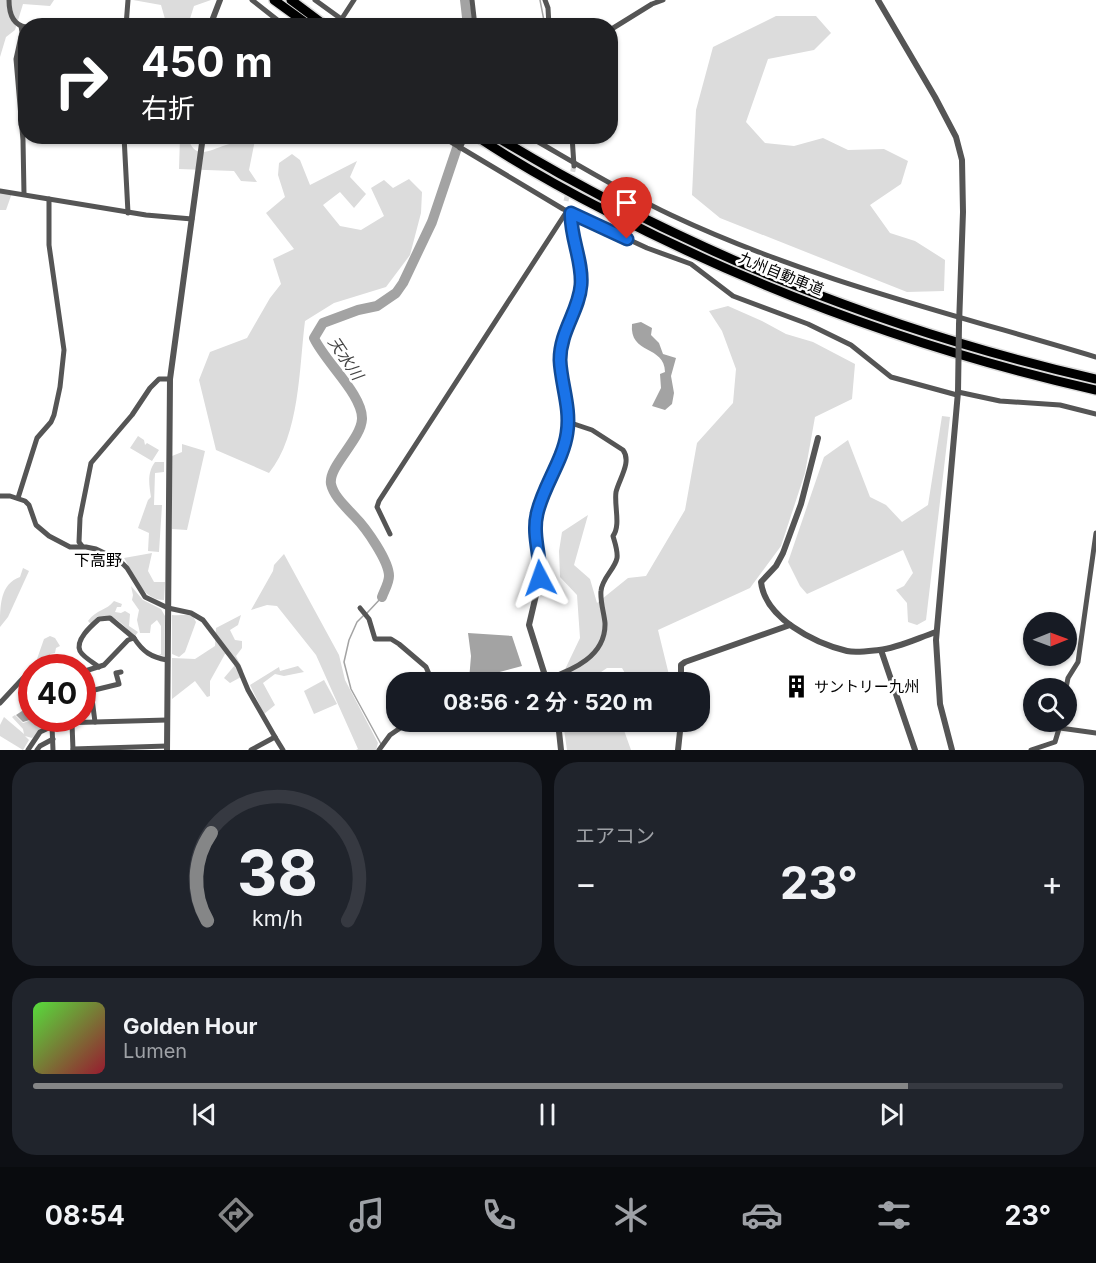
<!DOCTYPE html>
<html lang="ja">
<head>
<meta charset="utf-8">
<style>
  :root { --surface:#171b24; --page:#20242c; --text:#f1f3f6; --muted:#9ea1a6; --line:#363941; --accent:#858687 }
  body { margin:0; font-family:Inter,"Noto Sans JP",sans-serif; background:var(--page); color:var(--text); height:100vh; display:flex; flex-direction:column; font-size:22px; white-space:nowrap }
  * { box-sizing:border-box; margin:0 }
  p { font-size:20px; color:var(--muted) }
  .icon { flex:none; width:33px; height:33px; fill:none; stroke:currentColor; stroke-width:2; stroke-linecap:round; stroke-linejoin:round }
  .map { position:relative; height:750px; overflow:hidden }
  .sheet { display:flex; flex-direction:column; gap:12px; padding:12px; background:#0d0f14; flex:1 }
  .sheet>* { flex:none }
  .guide { position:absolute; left:18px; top:18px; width:600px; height:126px; border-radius:24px; box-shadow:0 2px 4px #0004; background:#202124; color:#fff; overflow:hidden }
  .needle { width:39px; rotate:89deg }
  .buttons { position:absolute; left:1023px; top:612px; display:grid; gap:12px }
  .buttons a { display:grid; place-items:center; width:54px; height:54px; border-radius:50%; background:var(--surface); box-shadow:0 2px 4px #0004; font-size:30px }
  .speed { position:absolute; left:18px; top:654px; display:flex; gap:12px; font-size:30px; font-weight:700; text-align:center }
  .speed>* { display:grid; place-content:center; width:78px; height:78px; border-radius:50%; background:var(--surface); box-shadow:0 2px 4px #0004; line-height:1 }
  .speed .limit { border:9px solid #d22; background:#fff; color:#111 }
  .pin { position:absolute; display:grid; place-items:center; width:51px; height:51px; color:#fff; margin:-62px -26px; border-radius:50% 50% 50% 0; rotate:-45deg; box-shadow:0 0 6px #0007 }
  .pin .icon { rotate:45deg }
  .me { position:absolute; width:66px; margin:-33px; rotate:356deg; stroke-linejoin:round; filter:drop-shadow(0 0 4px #0008) }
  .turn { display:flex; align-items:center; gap:21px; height:126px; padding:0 24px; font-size:27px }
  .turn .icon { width:78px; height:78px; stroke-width:2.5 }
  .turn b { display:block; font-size:42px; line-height:51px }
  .big { font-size:45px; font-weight:700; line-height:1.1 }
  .sheet .tile { flex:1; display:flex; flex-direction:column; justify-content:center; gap:9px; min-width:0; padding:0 21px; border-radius:24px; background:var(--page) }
  .sheet .dial { align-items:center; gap:0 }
  .dial svg { height:156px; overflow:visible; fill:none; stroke:var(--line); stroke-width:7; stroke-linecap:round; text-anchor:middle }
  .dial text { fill:var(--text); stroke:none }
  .song { display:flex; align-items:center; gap:18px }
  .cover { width:72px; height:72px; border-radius:9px; background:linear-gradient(135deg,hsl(110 70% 55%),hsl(350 70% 35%)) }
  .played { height:6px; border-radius:3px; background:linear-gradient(90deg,var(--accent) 85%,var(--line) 85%) }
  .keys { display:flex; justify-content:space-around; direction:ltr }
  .heat { display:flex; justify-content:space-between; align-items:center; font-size:33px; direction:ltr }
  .sheet .tiles { flex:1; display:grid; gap:12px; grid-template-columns:1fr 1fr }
  .tile:last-child { grid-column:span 2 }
  .trip { position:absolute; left:386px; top:672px; width:324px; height:60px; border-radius:24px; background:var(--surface); box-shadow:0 2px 4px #0004; font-weight:700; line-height:60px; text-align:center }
  .tab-bar { display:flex; height:96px; justify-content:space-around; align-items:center; background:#090b0e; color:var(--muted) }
  .tab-bar .icon { width:42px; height:42px }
  .tab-bar .active { color:var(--accent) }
  .tab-bar b { font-size:27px; color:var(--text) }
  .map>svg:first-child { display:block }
  .green { fill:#dcdcdc }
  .water { fill:#a3a3a3 }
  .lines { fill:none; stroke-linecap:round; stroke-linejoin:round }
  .stream { stroke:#a3a3a3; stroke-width:1.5 }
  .river { stroke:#a3a3a3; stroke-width:10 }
  .minor-tunnel { stroke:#d9d9d9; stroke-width:5; stroke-dasharray:5 2.5; stroke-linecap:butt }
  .motorway-casing { stroke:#dbdbdb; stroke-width:12 }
  .minor { stroke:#555; stroke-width:5 }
  .tertiary { stroke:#555; stroke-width:6 }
  .motorway { stroke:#000; stroke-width:9 }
  .tertiary-bridge { stroke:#555; stroke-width:6 }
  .route-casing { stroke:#114b97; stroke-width:15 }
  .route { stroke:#1a73e8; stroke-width:10 }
  .labels { text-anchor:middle; stroke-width:5; stroke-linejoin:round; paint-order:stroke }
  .street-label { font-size:15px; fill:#000; stroke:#fff }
  .poi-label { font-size:15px; fill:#000; stroke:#fff; text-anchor:start }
  .water-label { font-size:16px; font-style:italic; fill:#444; stroke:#fff }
  .neighbourhood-label { font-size:16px; fill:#000; stroke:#fff }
</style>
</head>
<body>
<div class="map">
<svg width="1096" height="750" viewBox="0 0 1096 750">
  <rect width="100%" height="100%" fill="#fff"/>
  <!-- green -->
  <g class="green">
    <polygon points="0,0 54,0 50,6 23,4 15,30 6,37 0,57"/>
    <polygon points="133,0 211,0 194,6 188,25 167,26 161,5"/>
    <polygon points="776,16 816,16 831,33 814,50 768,59 746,122 765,143 794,146 823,138 848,150 884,149 908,161 901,184 870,205 890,233 915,241 945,260 944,291 907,292 720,218 692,195 696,110 713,47"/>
    <path d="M 180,137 L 188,137 C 194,161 210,150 226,145 C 235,142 245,142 255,140 L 249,170 L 257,182 L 241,181 L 234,171 L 179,169 Z"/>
    <path d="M 292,154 L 300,160 L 310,185 L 357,161 L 350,177 L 366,194 L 354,208 L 340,192 L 323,205 L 340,226 L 361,230 L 384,216 L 371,188 L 384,180 L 393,188 L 409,179 L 422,192 L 421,213 L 410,255 L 386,287 L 334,303 L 305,321 C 299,368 300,435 269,473 L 216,450 L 199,380 L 210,352 L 247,338 L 270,298 L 281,284 L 273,259 L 294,249 L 266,213 L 285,197 L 278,175 L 279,163 Z"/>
    <polygon points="0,189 12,193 6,210 0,210"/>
    <polygon points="728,306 762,321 786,334 813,342 855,364 852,399 815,417 805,473 781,546 750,588 658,630 670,679 666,682 630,682 622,668 607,668 586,682 559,682 580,638 577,595 560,577 559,551 562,532 588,515 574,565 590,579 597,603 628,578 646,576 685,510 697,443 733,403 736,369 722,331 709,311"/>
    <polygon points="942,416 950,417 926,620 917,625 908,622 907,603 896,590 904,586 913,573 903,550 807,594 800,586 788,562 824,457 848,440 870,497 886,505 902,522 928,505"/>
    <polygon points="138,436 144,440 145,445 147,443 159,450 152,461 130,448"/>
    <polygon points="182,444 205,451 187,530 172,529 172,456 182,452"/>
    <path d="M 155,462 L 164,462 L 164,472 L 155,473 L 154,505 L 162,505 L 159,552 L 148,551 L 149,533 L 138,528 L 148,500 L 151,497 C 149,484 147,473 155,462 Z"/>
    <path d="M 152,553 L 148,571 L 154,582 L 165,582 L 164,600 C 142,600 134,575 124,558 Z"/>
    <polygon points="284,554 339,655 345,680 378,743 376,750 356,750 358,749 316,655 277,606 267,605 251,610 273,571 274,565"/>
    <path d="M 23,568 L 29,571 L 8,617 L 0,627 C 0,606 0,584 20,577 Z"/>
    <polygon points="131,586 143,600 161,609 165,616 164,656 159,655 161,654 161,626 157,620 151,625 150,633 140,633 137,620 139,610 132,600 133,595"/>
    <path d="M 114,601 L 122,604 L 121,607 L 117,607 L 115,612 L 121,613 L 125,611 L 130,614 L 129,626 L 138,632 L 135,636 C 121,625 119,615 98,616 L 91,624 L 88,621 C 97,609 106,611 114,601 Z"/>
    <path d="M 172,615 C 179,616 187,614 193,616 L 196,622 L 185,652 L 179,657 L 172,654 Z"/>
    <polygon points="241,615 238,625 230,630 235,640 242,641 242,648 236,656 243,670 241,677 230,683 224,678 235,665 231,655 225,654 210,681 210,696 207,697 195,681 172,699 172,658 195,659 215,646 216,628"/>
    <polygon points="50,636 55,638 60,646 56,648 55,653 50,654 48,662 37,659 44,639"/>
    <polygon points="56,654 63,667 39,667 41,662 49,663 51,655"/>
    <polygon points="298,666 304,672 284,676 275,674 263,683 275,705 264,714 250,685 279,667 280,671"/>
    <polygon points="324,680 337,704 314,714 304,691"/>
    <polygon points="15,715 23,723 35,719 54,720 32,738 25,736 29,740 23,750 0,736 0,725 4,717 24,734 23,729 12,717"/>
    <polygon points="563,722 621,722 631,750 567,750"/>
  </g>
  <!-- water -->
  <g class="water">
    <path d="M 641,322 L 652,328 L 651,335 L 659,343 L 663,354 L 676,358 L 671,376 L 674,393 L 672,404 L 665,410 L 652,406 L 661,388 L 660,374 L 665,372 C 665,345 629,355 632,324 Z"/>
    <polygon points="468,633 512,636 522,666 469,680 471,656"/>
    <polygon points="31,705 33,719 23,722 16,715"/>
  </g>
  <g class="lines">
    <!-- stream -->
    <g class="stream">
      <polyline points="540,0 545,26"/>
      <polyline points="367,613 382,597"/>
      <polyline points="363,616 357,622 349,640 344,662 351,689 381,744"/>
    </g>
    <!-- river -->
    <g class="river">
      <polyline points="465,0 468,26"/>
      <path d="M 382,597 C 384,591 389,583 389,576 C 389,561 366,528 355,517 C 346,507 334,497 331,484 C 328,466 361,440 362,419 C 363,395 325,362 314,338 L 323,323 L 358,310 L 377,306 L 396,293 L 403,283 L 432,222 L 461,136"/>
    </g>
    <!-- minor-tunnel -->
    <polyline class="minor-tunnel" points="566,201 574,166"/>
    <defs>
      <g id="motorway">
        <polyline points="274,0 310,26"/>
        <polyline points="291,0 326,26"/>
        <path d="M 476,136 C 518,164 561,188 606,211 C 760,291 927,352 1096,390"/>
        <path d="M 495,136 C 680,249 885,331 1096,379"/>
      </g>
    </defs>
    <!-- motorway casing -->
    <use href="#motorway" class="motorway-casing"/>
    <!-- minor -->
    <g class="minor">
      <path d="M 9,0 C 9,12 12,25 26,27"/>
      <polyline points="252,0 285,26"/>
      <polyline points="315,0 351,26"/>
      <polyline points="472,0 475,26"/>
      <polyline points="545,0 548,8 549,26"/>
      <polyline points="339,23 354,0"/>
      <polyline points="21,26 22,32 16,59 23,140 24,194"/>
      <polyline points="126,26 128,0"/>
      <polyline points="610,30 652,4 663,0"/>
      <polyline points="124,136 128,213"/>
      <polyline points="441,136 563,209 647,248 691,264 733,296 808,324 851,345 891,377 957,395"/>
      <path d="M 528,136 C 575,163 622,192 671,215 C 807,279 953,314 1096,357"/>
      <polyline points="572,136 574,166"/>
      <polyline points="460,148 466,136"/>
      <polyline points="0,191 146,215 192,219"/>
      <polyline points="958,392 1000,401 1060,405 1096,414"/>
      <polyline points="0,496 10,496 25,501 29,505 36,525 49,536 70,547 86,547 96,549 119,560 127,568 145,597 168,608 191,613 203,620 238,666 248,690 275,737"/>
      <polyline points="18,498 37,438 51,422 54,415 60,387 64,350 49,245 49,199"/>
      <polyline points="390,534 377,507 379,501 567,211"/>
      <polyline points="82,546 79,542 80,518 91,463 132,415 150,388 159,379 170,379"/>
      <polyline points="360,608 369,619 375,639 391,639 399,644 426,667 429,674 429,682"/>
      <path d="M 99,667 C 94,663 83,657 80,651 C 75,640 91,626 99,619 L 110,618 L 134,638"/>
      <path d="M 82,672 L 104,665 L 128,640 L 134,638 C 143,652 151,657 167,660"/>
      <path d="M 547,679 C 573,670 606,656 605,623 C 604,613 600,601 601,591 C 602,578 615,569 617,558 C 618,551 615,543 613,536 C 621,525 614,506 616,492 C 619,479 632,462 623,450 L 592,430 L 568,422"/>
      <polyline points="1066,688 1068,678 1078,662 1096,533"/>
      <polyline points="91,691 95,722"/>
      <polyline points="82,693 119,684 116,673 121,672"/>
      <polyline points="0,703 26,675 32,675"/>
      <polyline points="72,723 73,750"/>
      <polyline points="52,726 53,750"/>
      <polyline points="1060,728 1096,733"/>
      <polyline points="73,749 167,746"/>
      <polyline points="28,750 40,732 59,723 167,720"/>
      <polyline points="37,750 40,746 53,739"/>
      <polyline points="251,750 275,737 283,750"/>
      <polyline points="379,750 390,735 409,722"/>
      <polyline points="1031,750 1055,742 1061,722"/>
    </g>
    <!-- tertiary -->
    <g class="tertiary">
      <polyline points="878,0 935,97 956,137 962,160 963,212 959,325"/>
      <polyline points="210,26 220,0"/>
      <path d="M 818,438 L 801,504 L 783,553 L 776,566 L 761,582 C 765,618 814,643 847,651 C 856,653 869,651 879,650 C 898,648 918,638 936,632"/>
      <polyline points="881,650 915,750"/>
      <polyline points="547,682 529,625 540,578 540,561 536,542 537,514 568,431 560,361 561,349 562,338 581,287 579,261 571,224 571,213"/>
      <polyline points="681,682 681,665 685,662 790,625"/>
      <polyline points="558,722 561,750"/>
      <polyline points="167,750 170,379 203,136"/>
      <polyline points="678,750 681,722"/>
      <polyline points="952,750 940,704 936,640 958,392"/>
    </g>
    <!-- motorway -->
    <use href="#motorway" class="motorway"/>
    <!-- tertiary-bridge -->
    <polyline class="tertiary-bridge" points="958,392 959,325"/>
  </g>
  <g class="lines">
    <defs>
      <path id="route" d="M 540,578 C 541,557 532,535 537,514 C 543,486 563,461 567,433 C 571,408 561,384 560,360 C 560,331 579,311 581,285 C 583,261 570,237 571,213 L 627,239"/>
    </defs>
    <!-- route casing -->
    <use href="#route" class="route-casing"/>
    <!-- route -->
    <use href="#route" class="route"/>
  </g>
  <!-- icons -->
  <defs>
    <symbol id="building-bare" viewBox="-9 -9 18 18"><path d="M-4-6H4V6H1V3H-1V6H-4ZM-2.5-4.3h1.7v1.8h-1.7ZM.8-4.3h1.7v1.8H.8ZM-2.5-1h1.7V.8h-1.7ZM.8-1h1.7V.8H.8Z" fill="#000" stroke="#fff" stroke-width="2.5" paint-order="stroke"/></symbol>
  </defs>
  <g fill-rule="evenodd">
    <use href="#building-bare" x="780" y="670" width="33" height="33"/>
  </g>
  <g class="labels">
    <!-- street labels -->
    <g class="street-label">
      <text transform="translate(781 274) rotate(22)" y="5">九州自動車道</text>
    </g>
    <!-- poi labels -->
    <g class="poi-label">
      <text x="814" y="692">サントリー九州</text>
    </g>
    <!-- water labels -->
    <g class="water-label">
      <text transform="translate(346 358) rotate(56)" y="6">天水川</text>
    </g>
    <!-- neighbourhood labels -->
    <g class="neighbourhood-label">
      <text x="98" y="566">下高野</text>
    </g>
  </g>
</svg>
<div class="buttons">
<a><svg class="needle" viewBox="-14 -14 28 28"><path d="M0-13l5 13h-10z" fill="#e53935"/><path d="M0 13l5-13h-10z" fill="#9ea1a6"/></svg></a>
<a><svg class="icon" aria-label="search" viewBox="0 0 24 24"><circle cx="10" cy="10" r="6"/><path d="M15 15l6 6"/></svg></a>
</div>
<div class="speed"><div class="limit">40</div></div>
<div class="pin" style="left:627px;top:239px;background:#d93025"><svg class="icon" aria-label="arrive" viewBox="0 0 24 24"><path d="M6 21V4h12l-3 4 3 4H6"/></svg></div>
<svg class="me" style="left:540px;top:578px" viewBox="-20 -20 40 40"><path d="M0-17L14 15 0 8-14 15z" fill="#1a73e8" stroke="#fff" stroke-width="4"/></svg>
<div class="trip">08:56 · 2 分 · 520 m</div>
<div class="guide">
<div class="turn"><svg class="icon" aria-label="right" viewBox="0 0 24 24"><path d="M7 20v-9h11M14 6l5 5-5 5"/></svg><div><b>450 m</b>右折</div></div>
</div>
</div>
<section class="sheet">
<div class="tiles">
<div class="tile dial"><svg viewBox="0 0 100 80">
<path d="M14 69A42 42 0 1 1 86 69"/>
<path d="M14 69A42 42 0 0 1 16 24" stroke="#858687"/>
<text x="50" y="56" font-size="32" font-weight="700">38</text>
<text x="50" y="72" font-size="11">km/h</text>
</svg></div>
<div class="tile"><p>エアコン</p>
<div class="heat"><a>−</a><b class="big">23°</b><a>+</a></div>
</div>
<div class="tile">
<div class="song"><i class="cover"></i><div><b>Golden Hour</b><p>Lumen</p></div></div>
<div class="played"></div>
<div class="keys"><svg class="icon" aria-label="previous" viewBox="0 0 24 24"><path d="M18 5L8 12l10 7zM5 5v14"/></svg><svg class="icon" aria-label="pause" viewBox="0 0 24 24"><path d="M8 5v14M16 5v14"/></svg><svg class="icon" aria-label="next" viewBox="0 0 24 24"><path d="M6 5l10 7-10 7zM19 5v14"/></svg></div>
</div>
</div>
</section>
<nav class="tab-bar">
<b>08:54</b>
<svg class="icon active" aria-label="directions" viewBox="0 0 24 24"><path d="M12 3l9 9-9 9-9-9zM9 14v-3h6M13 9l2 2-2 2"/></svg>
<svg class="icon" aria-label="music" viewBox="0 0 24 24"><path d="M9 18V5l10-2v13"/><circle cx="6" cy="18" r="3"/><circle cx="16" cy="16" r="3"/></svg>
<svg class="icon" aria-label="phone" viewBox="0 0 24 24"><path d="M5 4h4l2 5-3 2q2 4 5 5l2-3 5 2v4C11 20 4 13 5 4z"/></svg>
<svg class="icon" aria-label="climate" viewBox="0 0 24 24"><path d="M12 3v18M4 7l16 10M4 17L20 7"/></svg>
<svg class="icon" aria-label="car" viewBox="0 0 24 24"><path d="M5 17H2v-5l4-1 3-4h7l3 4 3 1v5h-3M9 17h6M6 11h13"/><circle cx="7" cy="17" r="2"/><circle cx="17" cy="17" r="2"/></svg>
<svg class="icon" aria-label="filters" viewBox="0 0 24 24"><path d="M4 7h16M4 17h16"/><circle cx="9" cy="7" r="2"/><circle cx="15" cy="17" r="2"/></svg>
<b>23°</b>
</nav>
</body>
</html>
